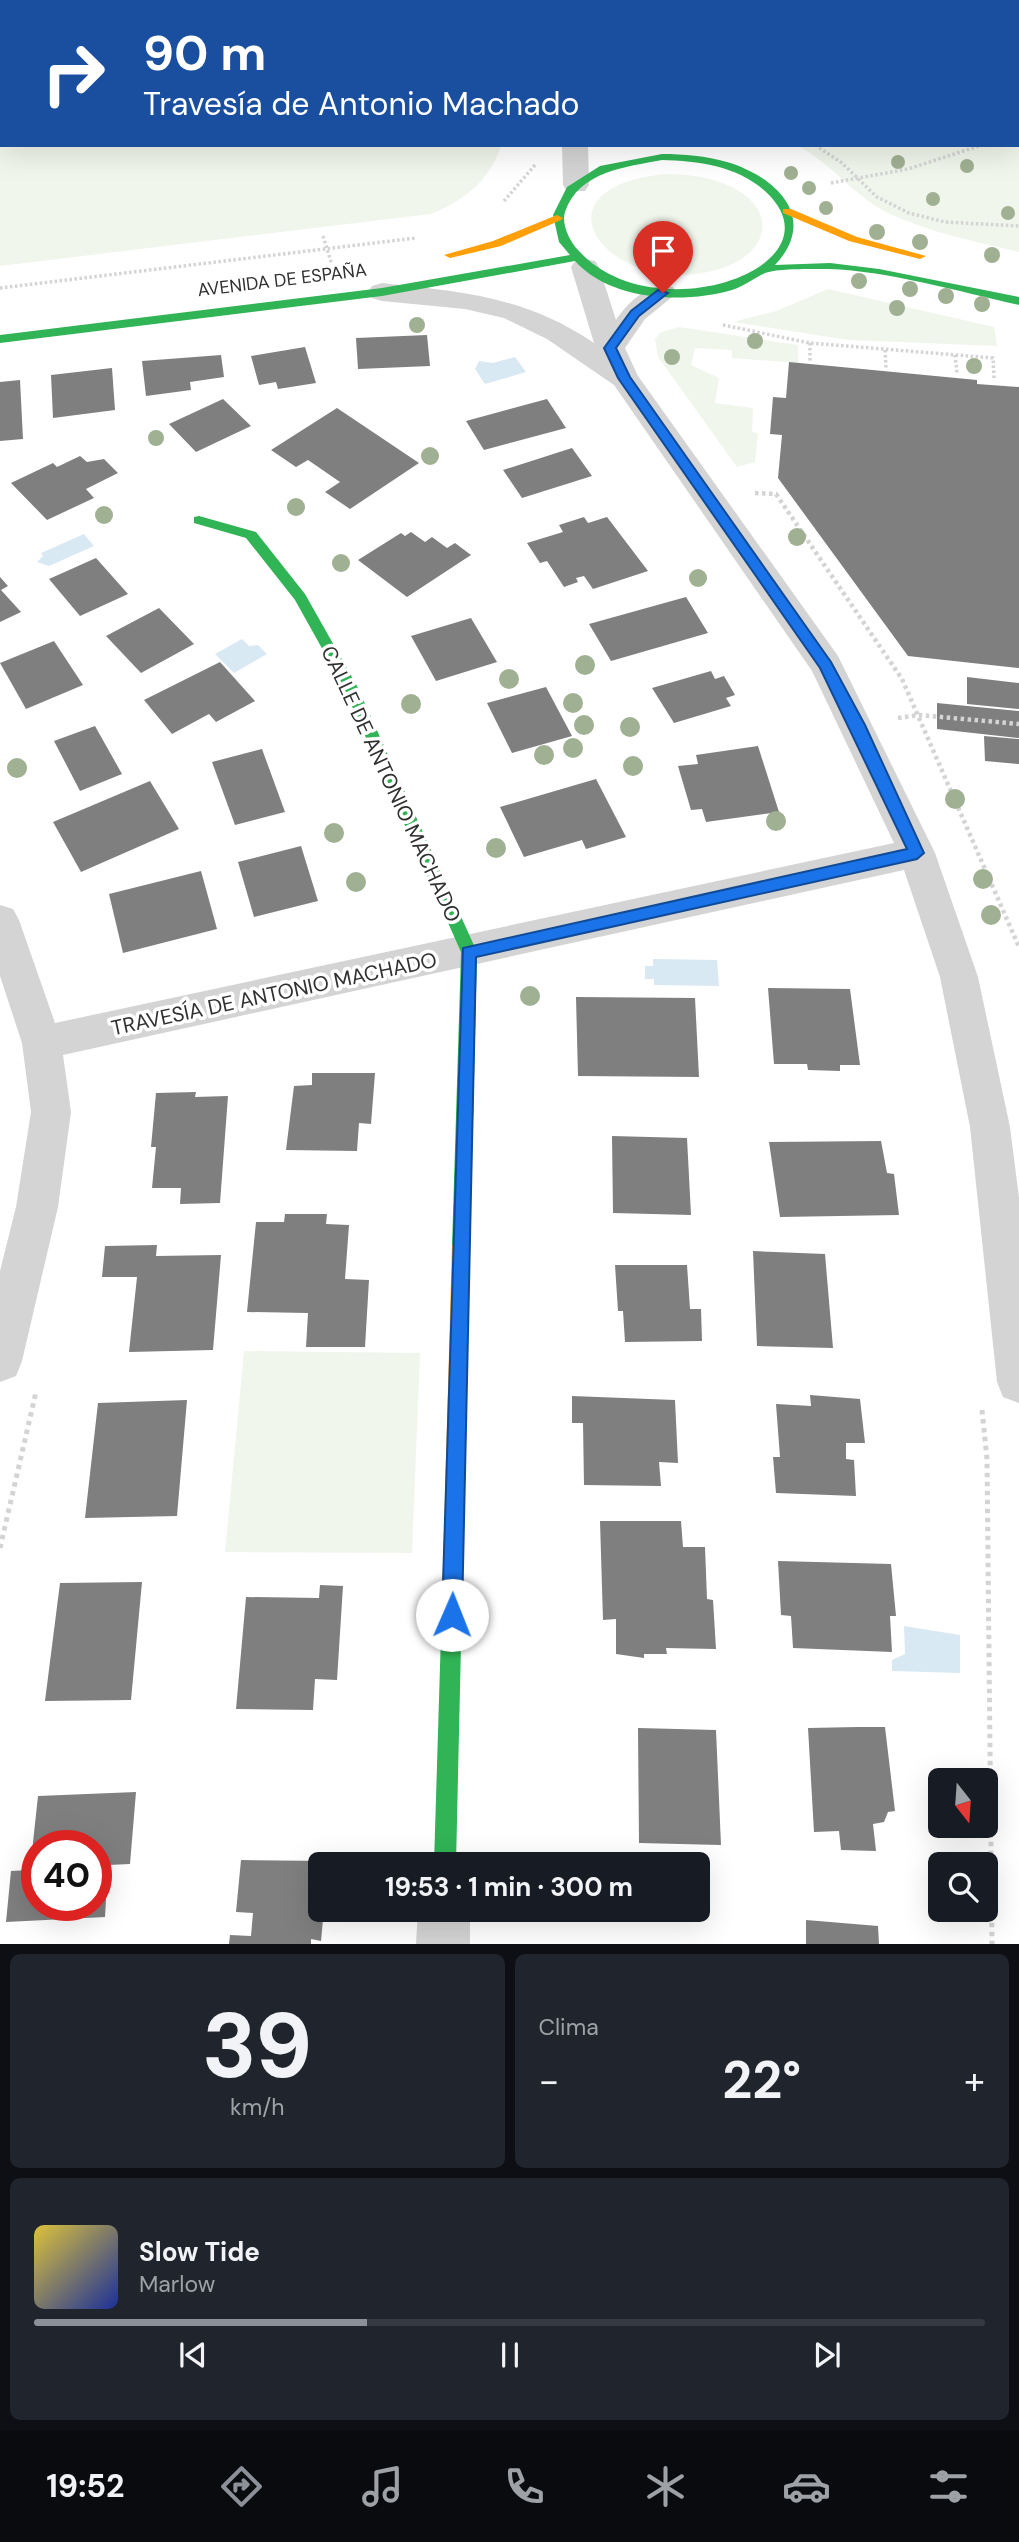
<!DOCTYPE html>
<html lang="es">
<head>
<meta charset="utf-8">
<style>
  :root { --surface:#171b24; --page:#20242c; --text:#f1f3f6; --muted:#9ea1a6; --line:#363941; --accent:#8c9099 }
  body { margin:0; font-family:"DM Sans",sans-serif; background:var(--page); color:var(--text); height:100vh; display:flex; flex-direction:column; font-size:26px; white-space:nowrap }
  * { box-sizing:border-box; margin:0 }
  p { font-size:23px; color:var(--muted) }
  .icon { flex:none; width:38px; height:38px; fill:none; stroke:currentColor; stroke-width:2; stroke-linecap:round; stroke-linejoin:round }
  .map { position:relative; height:1944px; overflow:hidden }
  .side { display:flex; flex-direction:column; gap:10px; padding:10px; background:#0d0f14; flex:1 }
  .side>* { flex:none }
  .hud { position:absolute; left:0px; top:0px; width:1020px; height:147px; box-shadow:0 7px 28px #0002; background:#1a4fa0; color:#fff; overflow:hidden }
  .needle { width:46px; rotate:163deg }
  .fabs { position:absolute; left:928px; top:1768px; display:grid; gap:14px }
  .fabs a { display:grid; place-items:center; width:70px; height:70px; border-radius:10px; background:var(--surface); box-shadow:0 7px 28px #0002; font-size:35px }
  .speed { position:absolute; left:21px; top:1830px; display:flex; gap:14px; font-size:35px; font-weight:700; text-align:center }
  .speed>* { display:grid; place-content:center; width:91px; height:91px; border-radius:50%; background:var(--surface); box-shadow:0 7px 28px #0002; line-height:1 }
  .speed .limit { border:10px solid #d22; background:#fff; color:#111 }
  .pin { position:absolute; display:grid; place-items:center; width:60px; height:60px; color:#fff; margin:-72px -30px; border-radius:50% 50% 50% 0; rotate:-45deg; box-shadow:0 0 7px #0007 }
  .pin .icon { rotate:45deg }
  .me { position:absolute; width:77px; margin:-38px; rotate:1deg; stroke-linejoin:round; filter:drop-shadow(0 0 5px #0008) }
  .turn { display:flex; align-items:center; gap:24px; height:147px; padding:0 28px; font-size:32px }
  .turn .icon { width:91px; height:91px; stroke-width:2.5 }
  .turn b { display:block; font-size:49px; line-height:60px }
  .big { font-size:52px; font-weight:700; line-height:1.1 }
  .side .tile { flex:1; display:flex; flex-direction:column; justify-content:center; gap:10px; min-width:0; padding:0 24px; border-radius:10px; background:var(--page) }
  .side .dial { align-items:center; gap:0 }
  .dial b { font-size:91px; line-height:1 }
  .song { display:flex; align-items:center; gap:21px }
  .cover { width:84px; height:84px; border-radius:10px; background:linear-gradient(135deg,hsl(50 70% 55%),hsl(230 70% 35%)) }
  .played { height:7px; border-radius:4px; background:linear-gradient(90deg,var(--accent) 35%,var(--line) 35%) }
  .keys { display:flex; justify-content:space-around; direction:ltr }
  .heat { display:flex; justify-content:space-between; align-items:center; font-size:38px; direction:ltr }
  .side .tiles { flex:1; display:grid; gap:10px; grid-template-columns:1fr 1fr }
  .tile:last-child { grid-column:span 2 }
  .trip { position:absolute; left:308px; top:1852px; width:402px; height:70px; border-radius:10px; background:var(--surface); box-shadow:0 7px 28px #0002; font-weight:700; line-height:70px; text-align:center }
  .tabs { display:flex; height:112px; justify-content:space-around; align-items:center; background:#090b0e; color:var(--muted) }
  .tabs .icon { width:49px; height:49px }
  .tabs .selected { color:var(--accent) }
  .tabs b { font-size:32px; color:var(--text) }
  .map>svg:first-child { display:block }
  .green { fill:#f1f6ec }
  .water { fill:#d8e9f4 }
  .building { fill:#7f7f7f; fill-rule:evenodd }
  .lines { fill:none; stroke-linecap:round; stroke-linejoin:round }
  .path-far2 { stroke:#d4d4d4; stroke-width:3.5; stroke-dasharray:2.5 2.5; stroke-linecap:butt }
  .path-far1 { stroke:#d4d4d4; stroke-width:4.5; stroke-dasharray:3.5 3.5; stroke-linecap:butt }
  .path { stroke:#d4d4d4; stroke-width:5; stroke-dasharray:4.5 4.5; stroke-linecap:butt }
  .street { fill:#d4d4d4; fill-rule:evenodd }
  .fast { fill:#30b455; fill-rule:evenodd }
  .slow { fill:#ff9f0a; fill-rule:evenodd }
  .tree { fill:#a0b092 }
  .route { fill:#1a73e8; stroke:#114b97; stroke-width:2 }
  .labels { text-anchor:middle; stroke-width:7; stroke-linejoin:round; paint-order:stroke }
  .far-street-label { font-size:18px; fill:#303030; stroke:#fff }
  .street-label { font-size:21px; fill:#303030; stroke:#fff }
</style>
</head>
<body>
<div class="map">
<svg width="1019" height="1944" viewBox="0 0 1019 1944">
  <rect width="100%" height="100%" fill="#fff"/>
  <!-- green -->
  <g class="green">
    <path d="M 0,0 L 248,2 L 2,2 L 2,145 L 501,145 L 500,149 C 488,182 463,201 431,214 L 0,266 Z"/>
    <path d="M 628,0 L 1019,0 L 1019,252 C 976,242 928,232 888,213 C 853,196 831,162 796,145 L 1018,145 L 1018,2 Z"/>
    <path d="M 665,174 C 688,174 711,177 732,187 C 777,210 770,251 725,267 C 617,306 519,189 665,174 Z"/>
    <polygon points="828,289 994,327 997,346 848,340 733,322 776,311"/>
    <polygon points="679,327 798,345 798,363 732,358 732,350 695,348 691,365 719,378 715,403 753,408 752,432 758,433 755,462 737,467 658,357 655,339 661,332"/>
    <polygon points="244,1351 420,1353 412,1553 225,1552"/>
  </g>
  <!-- water -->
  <g class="water">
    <polygon points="515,357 526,372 485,384 475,369 479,361 493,363"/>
    <polygon points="84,534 94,546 49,566 37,562 43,556 41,553"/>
    <polygon points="242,639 249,646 258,645 267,654 234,673 215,654"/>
    <polygon points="653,959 717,960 719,986 654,985 654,979 645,979 645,966 653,966"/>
    <polygon points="904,1626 960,1635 960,1673 892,1671 892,1660 905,1654"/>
  </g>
  <!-- building -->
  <g class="building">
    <polygon points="427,335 430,366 358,369 356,338"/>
    <polygon points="305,347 316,383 278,389 276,382 259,385 251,356"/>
    <polygon points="221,355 224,377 190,382 191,390 146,396 142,361"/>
    <polygon points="789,362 977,380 977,384 1019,387 1019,668 908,656 778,478 782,435 770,434 773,397 786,398"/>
    <polygon points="112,368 115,410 53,418 51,375"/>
    <polygon points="20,380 23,439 0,441 0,382"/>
    <polygon points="223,399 251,426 196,452 169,424"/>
    <polygon points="547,399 566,428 484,450 466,421"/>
    <polygon points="337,408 419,463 350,509 325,492 340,482 308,460 296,467 271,450"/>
    <polygon points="572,448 592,476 522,498 503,470"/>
    <polygon points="80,456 87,462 104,459 118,473 86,489 94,498 47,520 11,483 53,463 57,467"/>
    <polygon points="584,517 588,523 607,517 648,571 593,589 584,576 576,578 578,582 564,587 547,561 540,563 527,543 563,532 559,525"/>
    <polygon points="411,532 425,542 432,537 447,548 455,543 471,555 407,597 358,560 401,533 405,536"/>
    <polygon points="96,558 128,594 80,616 49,579"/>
    <polygon points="0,577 8,586 1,590 21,612 0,622"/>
    <polygon points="686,597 708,633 611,661 589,624"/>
    <polygon points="159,608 194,644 141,673 106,636"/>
    <polygon points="471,618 497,662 436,681 411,636"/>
    <polygon points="54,641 83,685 26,709 0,663"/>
    <polygon points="220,662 255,701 216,722 209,714 172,734 144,700"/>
    <polygon points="711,671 715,679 724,676 735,695 726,698 731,706 674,723 652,688"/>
    <polygon points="967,677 1019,683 1019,709 967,704"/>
    <polygon points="546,687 572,736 512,753 487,703"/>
    <polygon points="937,703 1019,711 1019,738 937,729"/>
    <polygon points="95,726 122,774 80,791 54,741"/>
    <polygon points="984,736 1019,739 1019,764 985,761"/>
    <polygon points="758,746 779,812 706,822 702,809 691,810 678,766 698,764 696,755"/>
    <polygon points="262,749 285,812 235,825 212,762"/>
    <polygon points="596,779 626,837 586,849 582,840 524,857 500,807"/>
    <polygon points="150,781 179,829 81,872 53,822"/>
    <polygon points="301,846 318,901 254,917 238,862"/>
    <polygon points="201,871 217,929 123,953 109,894"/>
    <polygon points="768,988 850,989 860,1065 840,1065 840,1071 808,1070 807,1064 774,1064"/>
    <polygon points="576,997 695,998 699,1077 578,1076"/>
    <polygon points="312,1073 375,1073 371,1124 359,1123 357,1151 286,1150 294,1086 312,1085"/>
    <polygon points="196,1092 195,1097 228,1096 220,1203 180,1204 181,1188 152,1188 156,1147 151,1147 156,1093"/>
    <polygon points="612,1136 687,1138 691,1215 613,1213"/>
    <polygon points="881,1141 887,1173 894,1174 899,1215 780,1217 769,1142"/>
    <polygon points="285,1214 327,1214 326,1224 349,1225 345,1279 369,1280 365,1347 306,1347 308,1313 247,1312 256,1222 284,1222"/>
    <polygon points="157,1245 156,1256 221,1255 213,1350 129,1352 137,1277 102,1277 105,1246"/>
    <polygon points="753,1251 825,1254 833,1348 757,1346"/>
    <polygon points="615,1265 687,1265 690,1309 701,1309 702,1341 625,1342 623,1311 618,1311"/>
    <polygon points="810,1395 860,1399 865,1443 846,1443 846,1459 854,1460 856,1496 776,1493 773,1457 780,1457 776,1404 811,1406"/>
    <polygon points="572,1396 675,1400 678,1463 659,1462 661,1486 584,1485 583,1423 572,1423"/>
    <polygon points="187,1400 177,1516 85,1518 98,1403"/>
    <polygon points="600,1521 681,1521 683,1547 705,1547 707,1599 713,1600 716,1649 666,1648 667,1654 644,1654 644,1658 616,1654 616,1619 603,1620"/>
    <polygon points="778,1561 891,1564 896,1616 890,1616 892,1652 793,1648 791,1616 781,1615"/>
    <polygon points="142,1582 131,1700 45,1701 60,1583"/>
    <polygon points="320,1585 343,1586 337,1680 315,1679 313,1710 236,1709 246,1597 319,1598"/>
    <polygon points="858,1727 885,1727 895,1811 888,1812 884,1822 873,1824 876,1851 841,1850 839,1831 814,1832 808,1728"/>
    <polygon points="638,1728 716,1730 721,1845 639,1843"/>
    <path d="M 136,1792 L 130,1864 L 108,1865 L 105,1917 L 6,1922 L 11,1871 L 30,1870 L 38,1796 ZM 37,1846 L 96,1846 L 96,1906 L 37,1906 Z"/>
    <polygon points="241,1860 330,1861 320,1864 320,1909 324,1909 321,1941 311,1939 311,1944 229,1944 230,1935 251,1936 253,1913 236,1912"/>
    <polygon points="806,1920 878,1926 879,1944 806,1944"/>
  </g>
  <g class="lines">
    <!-- path-far2 -->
    <g class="path-far2">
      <polyline points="1016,0 1018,2"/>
      <polyline points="847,2 856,0"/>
      <polyline points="815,145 842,163 877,197 909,213 945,222 1019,226"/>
      <polyline points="831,183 908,169 982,145"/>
      <polyline points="504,201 535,165"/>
      <polyline points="323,236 332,265"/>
      <polyline points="0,288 416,238"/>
      <polyline points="723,325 810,343 993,358 994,378"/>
      <polyline points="810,343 810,361"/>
      <polyline points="885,350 886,368"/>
      <polyline points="955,355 957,373"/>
    </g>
    <!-- path-far1 -->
    <g class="path-far1">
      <polyline points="755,493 776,494 902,679 1019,947"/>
      <polyline points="898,718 919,715 1019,724"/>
    </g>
    <!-- path -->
    <g class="path">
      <polyline points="982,1410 987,1459 992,1944"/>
      <polyline points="0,1548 36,1392"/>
    </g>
    <!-- street -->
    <g class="street">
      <polygon points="471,0 495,0 496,2 472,2"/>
      <polygon points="562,145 588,145 589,185 585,191 567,191 563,185"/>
      <path d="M 585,259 L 595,261 L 599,267 L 616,320 C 628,302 650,281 673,287 L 677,293 L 645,319 L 625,348 L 638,376 L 838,656 L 935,853 L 978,977 L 1010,1127 L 1019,1198 L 1019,1403 L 1003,1397 L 997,1382 L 970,1127 L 940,977 L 904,870 L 63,1055 L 71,1112 L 58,1207 L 22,1361 L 16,1376 L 0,1382 L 0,1271 L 16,1207 L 31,1112 L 22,1043 L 0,976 L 0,905 L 13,909 L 19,920 L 55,1023 L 894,843 L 812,671 L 614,385 L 547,339 L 504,318 L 465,309 L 382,301 L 372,298 L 368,292 L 372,286 L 382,283 C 463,292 524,296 594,343 L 571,267 L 575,261 Z"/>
      <polygon points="418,1909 470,1909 470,1944 416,1944"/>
    </g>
    <!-- fast -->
    <g class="fast">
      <polygon points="528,0 538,0 539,2 529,2"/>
      <polygon points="567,0 577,0 578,2 568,2"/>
      <path d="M 662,154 C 684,154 706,156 727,162 C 777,177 819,218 775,265 L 830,263 L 879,269 L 1019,297 L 1019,305 C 960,292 889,271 829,269 C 815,269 777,268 765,273 C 754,278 744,286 732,290 C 684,304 611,301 575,261 L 382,296 L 0,343 L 0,335 L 382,288 L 570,255 L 559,242 L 553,215 L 567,187 L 600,166 ZM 662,160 C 699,161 738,166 766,192 C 845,266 654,335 578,250 C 570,242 561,224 565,212 C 579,171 626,167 662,160 Z"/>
      <polygon points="199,516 256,532 305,594 357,686 477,952 470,1246 467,1252 461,1254 455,1252 452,1246 461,952 343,686 295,600 246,538 194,523 194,517"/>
      <polygon points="452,1591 459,1594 462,1601 456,1864 434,1864 442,1601 445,1594"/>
    </g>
    <!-- slow -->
    <g class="slow">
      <polygon points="783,209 791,209 857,237 926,256 920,259 849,241 783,213"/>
      <polygon points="557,215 563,218 561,220 501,246 450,258 444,255 493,241"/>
      <polygon points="461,1238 467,1240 470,1246 462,1601 459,1608 452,1611 445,1608 442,1601 452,1246 455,1240"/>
    </g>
  </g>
  <!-- trees -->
  <g class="tree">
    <circle cx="898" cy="162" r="7"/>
    <circle cx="967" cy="166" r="7"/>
    <circle cx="791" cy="173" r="7"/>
    <circle cx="809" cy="188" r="7"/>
    <circle cx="933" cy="199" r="7"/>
    <circle cx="826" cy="208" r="7"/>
    <circle cx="1008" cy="213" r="7"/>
    <circle cx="877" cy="232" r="8"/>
    <circle cx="920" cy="242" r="8"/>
    <circle cx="992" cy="255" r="8"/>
    <circle cx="859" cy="281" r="8"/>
    <circle cx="910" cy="289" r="8"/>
    <circle cx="946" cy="296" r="8"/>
    <circle cx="982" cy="304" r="8"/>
    <circle cx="897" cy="308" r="8"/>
    <circle cx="417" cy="325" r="8"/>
    <circle cx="755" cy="341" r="8"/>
    <circle cx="672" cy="357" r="8"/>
    <circle cx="974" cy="366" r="8"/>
    <circle cx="156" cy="438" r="8"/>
    <circle cx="430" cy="456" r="9"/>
    <circle cx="296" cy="507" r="9"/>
    <circle cx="104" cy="515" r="9"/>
    <circle cx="797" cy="537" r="9"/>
    <circle cx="341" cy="563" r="9"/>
    <circle cx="698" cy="578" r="9"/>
    <circle cx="585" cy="665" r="10"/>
    <circle cx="509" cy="679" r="10"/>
    <circle cx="573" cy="703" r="10"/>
    <circle cx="411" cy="704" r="10"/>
    <circle cx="584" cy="725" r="10"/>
    <circle cx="630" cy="727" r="10"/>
    <circle cx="573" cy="748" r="10"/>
    <circle cx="544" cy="755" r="10"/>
    <circle cx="633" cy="766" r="10"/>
    <circle cx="17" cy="768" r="10"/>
    <circle cx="955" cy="799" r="10"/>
    <circle cx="776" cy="821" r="10"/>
    <circle cx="334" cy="833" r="10"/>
    <circle cx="496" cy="848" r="10"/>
    <circle cx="983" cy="879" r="10"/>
    <circle cx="356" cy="882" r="10"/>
    <circle cx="991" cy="915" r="10"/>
    <circle cx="530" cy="996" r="10"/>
  </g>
  <!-- route -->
  <polygon class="route" points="658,290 668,293 639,316 616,348 630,377 831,662 865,725 924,853 917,859 476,957 462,1615 459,1622 452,1625 445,1622 442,1615 463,948 907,849 820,668 618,378 604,348 631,311"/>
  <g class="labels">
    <!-- far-street labels -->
    <g class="far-street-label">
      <text transform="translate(282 280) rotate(-7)" y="6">AVENIDA DE ESPAÑA</text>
    </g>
    <!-- street labels -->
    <g class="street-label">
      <text transform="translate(391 784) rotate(65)" y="7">CALLE DE ANTONIO MACHADO</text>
      <text transform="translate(274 994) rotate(-12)" y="7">TRAVESÍA DE ANTONIO MACHADO</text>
    </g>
  </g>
</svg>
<div class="fabs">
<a><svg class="needle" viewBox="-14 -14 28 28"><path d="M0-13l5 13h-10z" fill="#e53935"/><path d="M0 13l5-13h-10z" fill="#9ea1a6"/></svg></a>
<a><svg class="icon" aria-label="search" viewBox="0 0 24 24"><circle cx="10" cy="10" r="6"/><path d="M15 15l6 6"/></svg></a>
</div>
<div class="speed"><div class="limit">40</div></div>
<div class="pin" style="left:663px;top:293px;background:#d93025"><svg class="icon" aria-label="arrive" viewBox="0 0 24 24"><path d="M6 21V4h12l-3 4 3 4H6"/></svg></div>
<svg class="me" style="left:452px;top:1615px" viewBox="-20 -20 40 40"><circle r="19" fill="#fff"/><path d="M0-13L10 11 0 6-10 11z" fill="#1a73e8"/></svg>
<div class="trip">19:53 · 1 min · 300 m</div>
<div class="hud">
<div class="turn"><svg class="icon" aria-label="right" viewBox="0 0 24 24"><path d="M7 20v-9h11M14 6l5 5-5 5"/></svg><div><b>90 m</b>Travesía de Antonio Machado</div></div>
</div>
</div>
<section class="side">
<div class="tiles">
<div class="tile dial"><b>39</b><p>km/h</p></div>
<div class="tile"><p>Clima</p>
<div class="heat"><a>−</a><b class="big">22°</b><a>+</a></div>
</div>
<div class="tile">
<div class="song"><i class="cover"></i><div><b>Slow Tide</b><p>Marlow</p></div></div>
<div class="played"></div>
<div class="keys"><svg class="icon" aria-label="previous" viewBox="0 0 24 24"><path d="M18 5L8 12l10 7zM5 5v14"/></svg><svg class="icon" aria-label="pause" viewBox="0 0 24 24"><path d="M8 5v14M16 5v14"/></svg><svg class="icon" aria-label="next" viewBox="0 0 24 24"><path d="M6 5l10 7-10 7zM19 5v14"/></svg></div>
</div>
</div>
</section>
<nav class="tabs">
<b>19:52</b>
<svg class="icon selected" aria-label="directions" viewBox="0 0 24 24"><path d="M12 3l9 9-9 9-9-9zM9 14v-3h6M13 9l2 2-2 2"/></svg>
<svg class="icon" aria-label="music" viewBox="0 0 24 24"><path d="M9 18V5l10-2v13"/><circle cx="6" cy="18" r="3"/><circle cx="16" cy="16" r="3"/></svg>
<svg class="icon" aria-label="phone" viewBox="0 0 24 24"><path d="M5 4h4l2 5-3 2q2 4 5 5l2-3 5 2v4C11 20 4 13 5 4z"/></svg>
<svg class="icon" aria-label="climate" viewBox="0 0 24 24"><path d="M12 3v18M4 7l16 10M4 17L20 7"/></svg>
<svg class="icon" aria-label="car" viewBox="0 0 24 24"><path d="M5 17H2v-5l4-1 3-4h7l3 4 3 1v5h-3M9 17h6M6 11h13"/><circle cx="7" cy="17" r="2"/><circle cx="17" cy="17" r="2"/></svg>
<svg class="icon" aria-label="filters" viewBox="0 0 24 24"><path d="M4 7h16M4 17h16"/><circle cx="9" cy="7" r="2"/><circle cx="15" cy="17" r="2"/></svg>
</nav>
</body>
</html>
